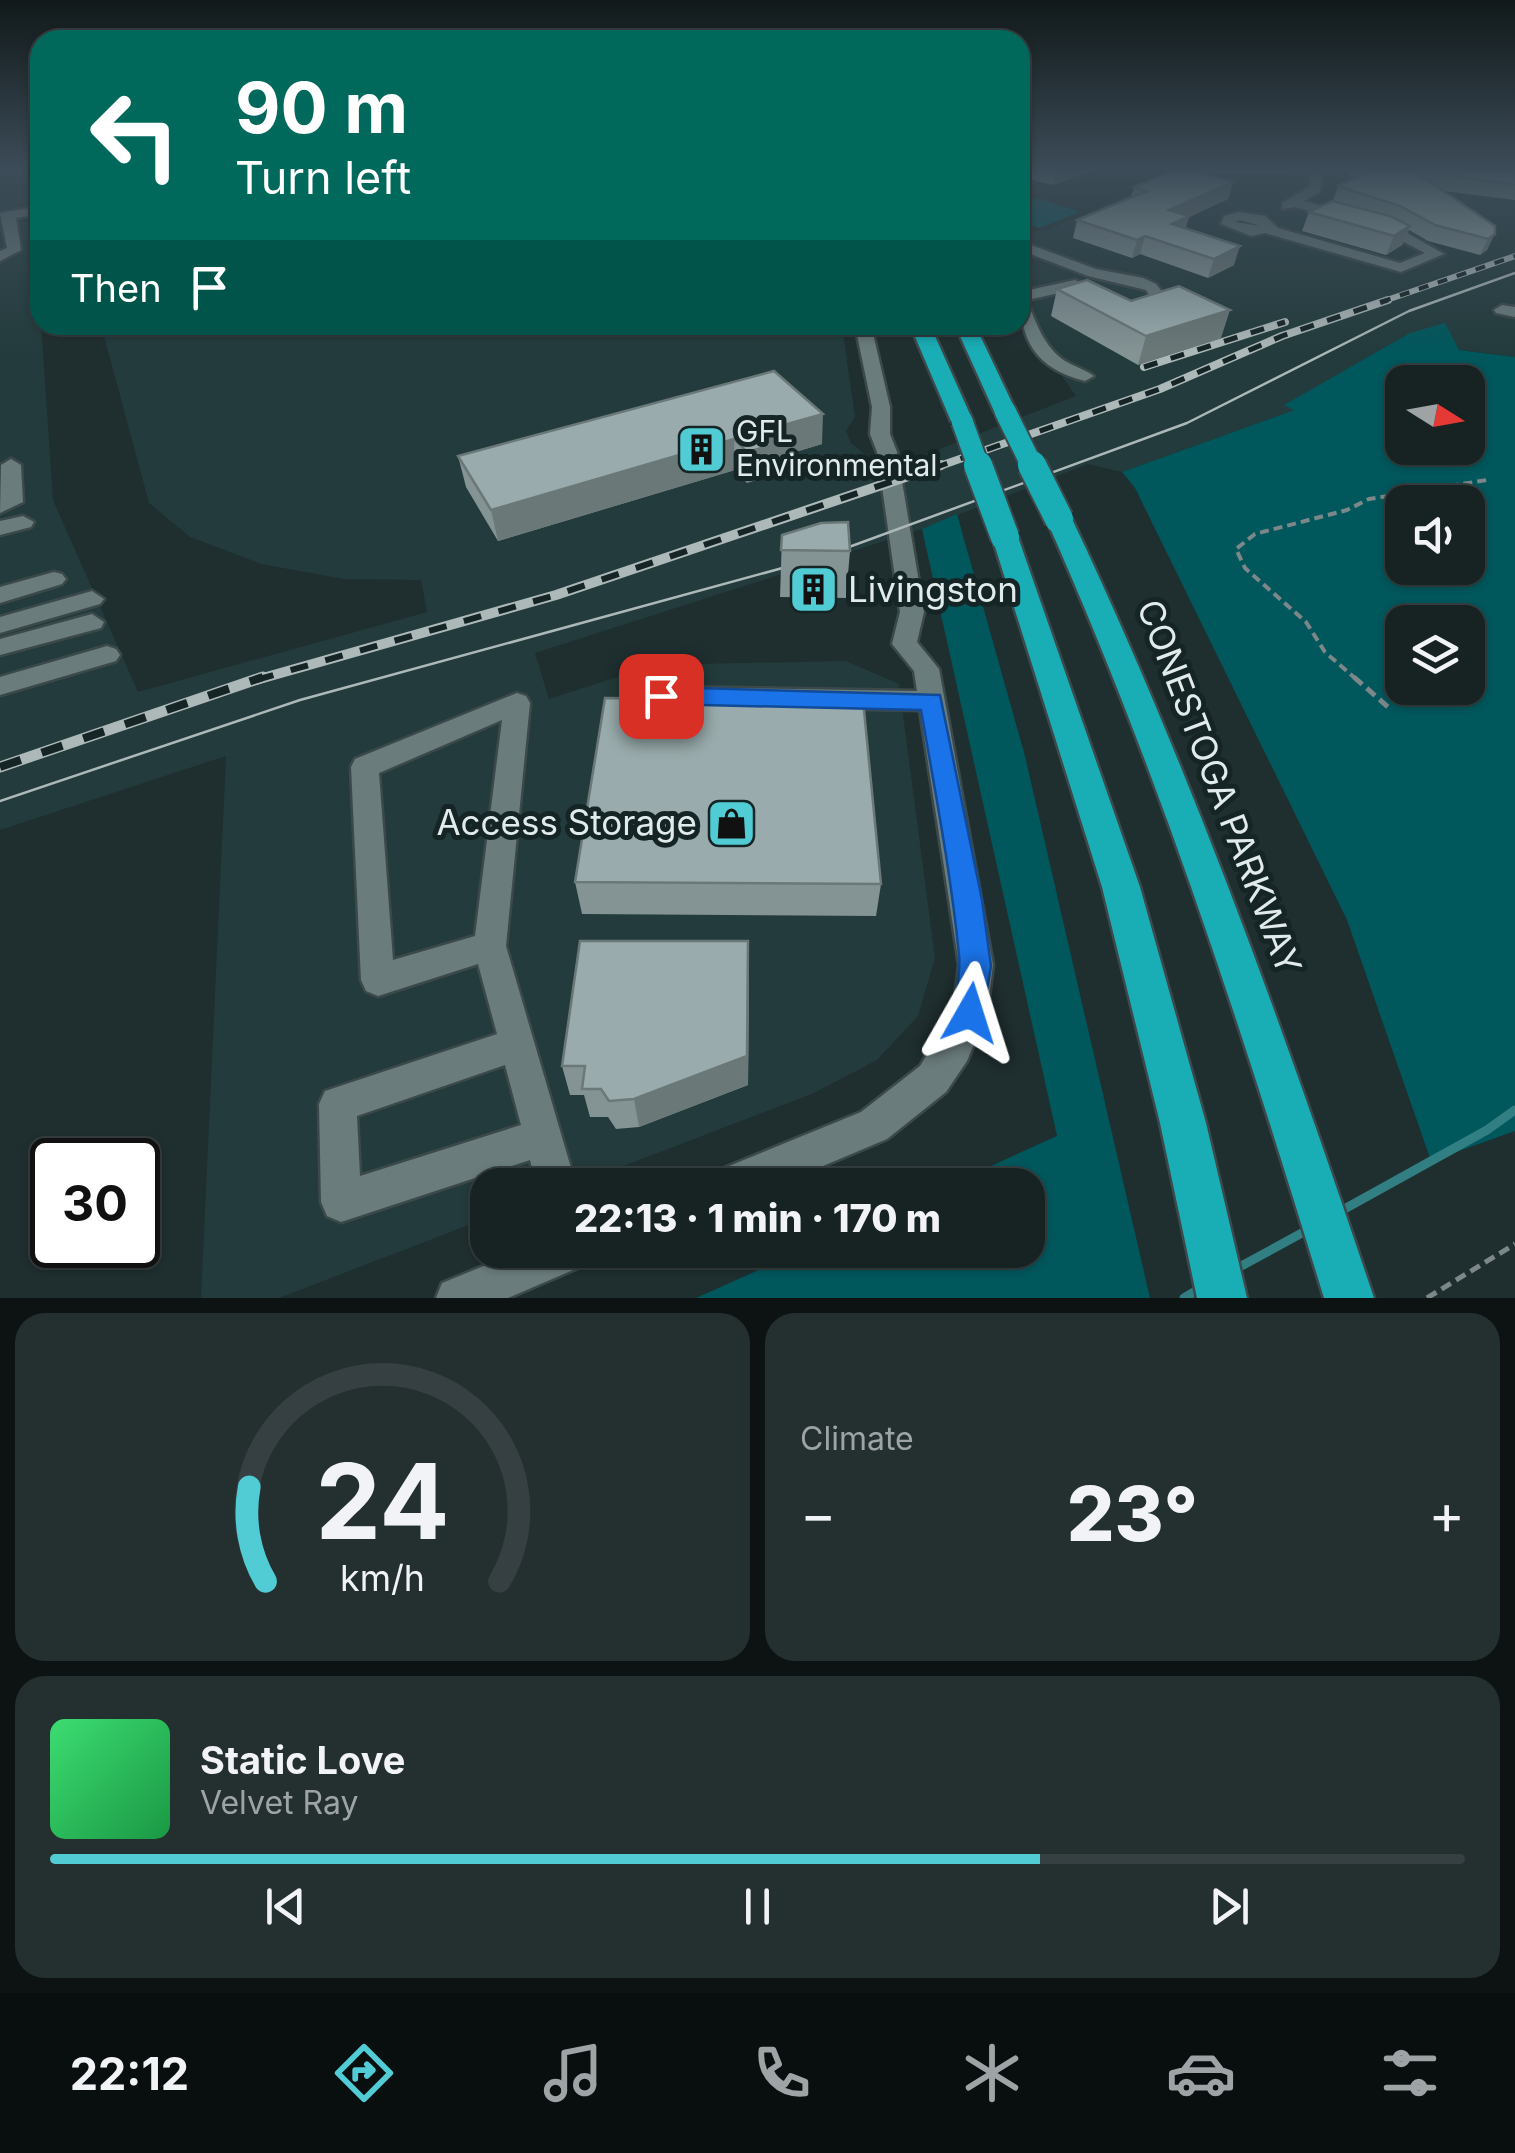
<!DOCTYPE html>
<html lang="en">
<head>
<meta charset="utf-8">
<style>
  :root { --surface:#172223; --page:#242f30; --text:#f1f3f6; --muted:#9ea4a6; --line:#363f41; --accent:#51ccd4 }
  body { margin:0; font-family:Inter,sans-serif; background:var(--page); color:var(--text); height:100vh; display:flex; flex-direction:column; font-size:38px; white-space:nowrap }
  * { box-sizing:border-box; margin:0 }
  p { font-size:32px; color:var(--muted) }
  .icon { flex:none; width:55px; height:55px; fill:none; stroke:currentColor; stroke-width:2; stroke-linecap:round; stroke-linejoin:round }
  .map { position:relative; height:1298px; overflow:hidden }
  .side { display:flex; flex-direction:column; gap:15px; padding:15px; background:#0d1313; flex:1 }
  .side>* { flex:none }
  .hud { position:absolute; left:30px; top:30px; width:1000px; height:305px; border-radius:30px; box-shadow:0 2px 8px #0004,0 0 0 2px var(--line); background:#00695c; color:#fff; overflow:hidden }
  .needle { width:65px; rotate:101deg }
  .tools { position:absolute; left:1385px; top:365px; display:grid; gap:20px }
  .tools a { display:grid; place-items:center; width:100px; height:100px; border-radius:20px; background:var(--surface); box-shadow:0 2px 8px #0004,0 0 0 2px var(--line); font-size:50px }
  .speed { position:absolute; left:30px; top:1138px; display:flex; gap:20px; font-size:50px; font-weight:700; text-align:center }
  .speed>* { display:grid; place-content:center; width:130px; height:130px; border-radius:50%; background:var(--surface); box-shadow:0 2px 8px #0004,0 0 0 2px var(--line); line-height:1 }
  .speed .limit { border:5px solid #111; border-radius:15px; background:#fff; color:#111 }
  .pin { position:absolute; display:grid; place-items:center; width:85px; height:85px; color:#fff; margin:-42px; border-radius:20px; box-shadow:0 5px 15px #0006 }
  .me { position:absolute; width:110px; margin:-55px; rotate:6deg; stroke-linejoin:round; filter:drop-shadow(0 0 8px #0008) }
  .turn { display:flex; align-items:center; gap:35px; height:210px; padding:0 40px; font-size:45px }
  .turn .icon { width:130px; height:130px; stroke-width:2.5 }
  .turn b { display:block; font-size:70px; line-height:85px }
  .then { display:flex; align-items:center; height:95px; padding:0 40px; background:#0003; gap:20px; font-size:38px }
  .big { font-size:75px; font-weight:800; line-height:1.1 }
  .side .widget { flex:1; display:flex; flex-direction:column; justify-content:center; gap:15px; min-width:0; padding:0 35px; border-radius:30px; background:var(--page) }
  .side .dial { align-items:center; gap:0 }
  .dial svg { height:260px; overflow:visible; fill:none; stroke:var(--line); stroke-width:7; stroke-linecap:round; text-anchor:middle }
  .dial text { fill:var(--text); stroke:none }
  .song { display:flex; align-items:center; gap:30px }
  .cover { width:120px; height:120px; border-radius:15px; background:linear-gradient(135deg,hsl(140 70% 55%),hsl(140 70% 35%)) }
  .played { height:10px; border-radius:5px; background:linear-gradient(90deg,var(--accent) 70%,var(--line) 70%) }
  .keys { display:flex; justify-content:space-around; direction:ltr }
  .heat { display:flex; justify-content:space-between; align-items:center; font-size:55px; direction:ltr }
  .side .tiles { flex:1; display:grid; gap:15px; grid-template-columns:1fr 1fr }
  .widget:last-child { grid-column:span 2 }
  .trip { position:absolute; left:470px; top:1168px; width:575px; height:100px; border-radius:30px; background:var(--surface); box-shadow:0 2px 8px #0004,0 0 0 2px var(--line); font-weight:800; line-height:100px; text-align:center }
  .menu { display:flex; height:160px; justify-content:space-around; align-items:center; background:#090e0e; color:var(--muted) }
  .menu .icon { width:70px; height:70px }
  .menu .on { color:var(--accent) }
  .menu b { font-size:45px; color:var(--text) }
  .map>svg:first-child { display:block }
  .built { fill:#233b3c }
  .green { fill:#00575c; fill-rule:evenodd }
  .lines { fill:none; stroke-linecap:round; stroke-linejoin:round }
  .stream { stroke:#327f83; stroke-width:9 }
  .minor-casing { stroke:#3c494a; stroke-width:5 }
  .highway-casing { stroke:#3c494a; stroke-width:5 }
  .path-far1 { stroke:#7b8788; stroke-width:4; stroke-dasharray:9 5; stroke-linecap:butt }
  .path { stroke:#7b8788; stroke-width:5; stroke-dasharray:11 6; stroke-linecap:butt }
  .minor { fill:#6b7c7d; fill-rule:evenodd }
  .highway { fill:#19aeb6; fill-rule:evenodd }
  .tram { stroke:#adb8b8; stroke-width:2.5 }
  .rail-far3-casing { stroke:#adb8b8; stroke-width:6 }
  .rail-far2-casing { stroke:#adb8b8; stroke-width:8 }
  .rail-far1-casing { stroke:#adb8b8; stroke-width:10 }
  .rail-casing { stroke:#adb8b8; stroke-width:11 }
  .rail-far3 { stroke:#152425; stroke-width:4; stroke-dasharray:10; stroke-linecap:butt }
  .rail-far2 { stroke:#152425; stroke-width:5; stroke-dasharray:14; stroke-linecap:butt }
  .rail-far1 { stroke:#152425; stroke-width:6; stroke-dasharray:18; stroke-linecap:butt }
  .rail { stroke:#152425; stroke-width:8; stroke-dasharray:22; stroke-linecap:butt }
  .highway-bridge-far1-casing { stroke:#3c494a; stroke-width:25; stroke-linecap:butt }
  .highway-bridge-casing { stroke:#3c494a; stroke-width:32; stroke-linecap:butt }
  .highway-bridge-far1 { stroke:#19aeb6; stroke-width:21 }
  .highway-bridge { stroke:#19aeb6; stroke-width:28 }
  .wall { fill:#849394 }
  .shaded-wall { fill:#6b7878 }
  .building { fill:#99abac; stroke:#6b7878; stroke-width:2.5 }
  .route { fill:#1a73e8; stroke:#114b97; stroke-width:2.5 }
  .labels { text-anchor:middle; stroke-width:10; stroke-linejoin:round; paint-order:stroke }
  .far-poi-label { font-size:30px; fill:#e2ebeb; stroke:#152425; text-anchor:start }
  .poi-label { font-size:35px; fill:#e2ebeb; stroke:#152425; text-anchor:start }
  .street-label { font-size:35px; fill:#e2ebeb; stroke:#152425 }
</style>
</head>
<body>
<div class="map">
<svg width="1515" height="1298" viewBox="0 0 1515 1298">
  <rect width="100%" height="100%" fill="#1f2e2f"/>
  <!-- built -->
  <g class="built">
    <polygon points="0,171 40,171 40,205 0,212"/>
    <polygon points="1181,171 1515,171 1515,357 1461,350 1122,472 1088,464 922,529 535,653 549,699 620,676 694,664 846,661 899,684 935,958 918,1016 877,1060 814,1093 574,1185 488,1185 487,1218 279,1298 201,1298 226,756 0,830 0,225 34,220 53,500 138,692 427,612 421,580 344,579 261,564 190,537 149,503 101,325 842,325 855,417 846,431 851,443 866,455 845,478 932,452 1076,396 1020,317 1020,231 1046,231"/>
  </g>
  <!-- green -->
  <g class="green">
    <polygon points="1037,198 1080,212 1039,228 1020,221 1020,204"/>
    <path d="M 1445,323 L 1459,350 L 1515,357 L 1515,1131 L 1431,1161 L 1347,920 L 1135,488 L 1122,472 L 1294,410 L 1284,405 L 1410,333 ZM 1402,382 L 1468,382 L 1468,448 L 1402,448 ZM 1402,502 L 1468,502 L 1468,568 L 1402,568 ZM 1402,622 L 1468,622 L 1468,688 L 1402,688 Z"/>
    <polygon points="957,514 1025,756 1150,1298 696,1298 803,1250 1028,1250 1028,1185 949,1185 1057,1136 922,529"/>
  </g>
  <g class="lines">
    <!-- stream -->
    <g class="stream">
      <polyline points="1339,1212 1487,1130 1515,1110"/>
      <polyline points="1234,1270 1311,1228"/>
      <polyline points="1184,1298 1201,1288"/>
    </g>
    <defs>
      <g id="minor">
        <path d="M 1304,171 L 1317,171 L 1322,179 L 1320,192 L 1304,201 L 1393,225 L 1444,254 L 1401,272 L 1265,233 L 1251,236 L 1221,224 L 1224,216 L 1239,212 L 1265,216 L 1278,228 L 1400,263 L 1425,253 L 1383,231 L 1295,207 L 1282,209 L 1282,203 L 1309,187 L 1310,179 ZM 1240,220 L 1260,226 L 1235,222 Z"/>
        <polygon points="40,206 40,214 16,218 21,250 0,261 0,251 7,248 0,213"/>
        <polygon points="1020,241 1096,269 1143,278 1156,284 1167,298 1142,311 1130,311 1130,305 1150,296 1146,290 1088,276 1020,250"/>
        <path d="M 1075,280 L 1092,289 L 1092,295 L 1073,290 L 1027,300 C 1036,323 1044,347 1065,361 C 1075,367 1086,370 1094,376 L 1085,381 C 1035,368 1020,341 1020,292 Z"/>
        <polygon points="1502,305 1515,307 1515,317 1496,313 1494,310"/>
        <polygon points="502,325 519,325 521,328 513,333"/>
        <polygon points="855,325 871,325 890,407 890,434 897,452 924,612 917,642 939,669 993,965 987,1013 967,1061 946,1092 887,1139 778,1185 711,1185 717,1171 861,1112 920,1066 953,1012 959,965 920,710 661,705 652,703 648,696 652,689 661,687 917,691 914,671 892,644 900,612 877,452 870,434 872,407"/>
        <polygon points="11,459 21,465 23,502 0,513 1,465"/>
        <polygon points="23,516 34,522 31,527 0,535 0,521"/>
        <polygon points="54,572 62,574 66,579 62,584 0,603 0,587"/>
        <polygon points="92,591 104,599 100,604 0,633 0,617"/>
        <polygon points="92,614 104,622 101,628 0,655 0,639"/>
        <polygon points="107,646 116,649 120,655 116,661 0,695 0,677"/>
        <path d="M 517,693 L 526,696 L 530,703 L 506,946 L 576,1185 L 536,1185 L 530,1160 L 341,1222 L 327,1216 L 321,1202 L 319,1104 L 325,1091 L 497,1034 L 478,964 L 378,996 L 366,991 L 361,980 L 351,767 L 355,759 ZM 502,720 L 475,936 L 393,960 L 379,773 ZM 505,1065 L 521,1125 L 360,1176 L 357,1116 Z"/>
        <polygon points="523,1250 593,1250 587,1264 508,1298 436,1298 442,1283"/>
      </g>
      <g id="highway">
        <polygon points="910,325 930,325 973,421 970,426 962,428 951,421"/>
        <polygon points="955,325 975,325 1016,411 1013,416 997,416 994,411"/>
        <path d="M 1059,511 L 1072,519 C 1192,772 1285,1033 1374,1298 L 1324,1298 C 1243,1033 1159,772 1046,519 Z"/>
        <polygon points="1005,529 1018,537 1140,887 1206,1123 1247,1298 1197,1298 1160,1123 1102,887 992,537"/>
      </g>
    </defs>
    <!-- minor casing -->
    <use href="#minor" class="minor-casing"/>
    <!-- highway casing -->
    <use href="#highway" class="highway-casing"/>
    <!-- path-far1 -->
    <polyline class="path-far1" points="1357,680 1325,652 1306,622 1245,568 1236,549 1255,534 1347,510 1369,499 1487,480"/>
    <!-- path -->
    <g class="path">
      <polyline points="1354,677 1388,707"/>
      <polyline points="1427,1298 1515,1244"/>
    </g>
    <!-- minor -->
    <use href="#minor" class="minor"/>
    <!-- highway -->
    <use href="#highway" class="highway"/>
    <!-- tram -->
    <polyline class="tram" points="0,801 300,700 819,558 1187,423 1409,311 1515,273"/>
    <defs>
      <polyline id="rail-far3" points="1381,302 1515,256"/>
      <g id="rail-far2">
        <polyline points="1144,367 1285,322"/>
        <polyline points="934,468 1160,389 1282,336 1388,300"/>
      </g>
      <polyline id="rail-far1" points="256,680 556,595 941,465"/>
      <polyline id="rail" points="0,767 263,677"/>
    </defs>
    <!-- rail-far3 casing -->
    <use href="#rail-far3" class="rail-far3-casing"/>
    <!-- rail-far2 casing -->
    <use href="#rail-far2" class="rail-far2-casing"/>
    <!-- rail-far1 casing -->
    <use href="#rail-far1" class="rail-far1-casing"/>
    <!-- rail casing -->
    <use href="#rail" class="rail-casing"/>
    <!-- rail-far3 -->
    <use href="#rail-far3" class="rail-far3"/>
    <!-- rail-far2 -->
    <use href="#rail-far2" class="rail-far2"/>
    <!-- rail-far1 -->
    <use href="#rail-far1" class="rail-far1"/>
    <!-- rail -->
    <use href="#rail" class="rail"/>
    <defs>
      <g id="highway-bridge-far1">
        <polyline points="1005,411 1033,468"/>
        <polyline points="962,421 979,468"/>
      </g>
      <g id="highway-bridge">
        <polyline points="978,465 1005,537"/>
        <polyline points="1032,465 1059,519"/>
      </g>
    </defs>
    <!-- highway-bridge-far1 casing -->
    <use href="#highway-bridge-far1" class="highway-bridge-far1-casing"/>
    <!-- highway-bridge casing -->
    <use href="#highway-bridge" class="highway-bridge-casing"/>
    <!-- highway-bridge-far1 -->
    <use href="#highway-bridge-far1" class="highway-bridge-far1"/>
    <!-- highway-bridge -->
    <use href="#highway-bridge" class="highway-bridge"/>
  </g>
  <!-- wall -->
  <g class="wall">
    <polygon points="1020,171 1092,171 1053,185 1020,177"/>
    <polygon points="1171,171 1287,171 1286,174 1198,172 1233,182 1228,199 1189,217 1185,228 1234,265 1208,278 1140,254 1132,258 1073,238 1077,220 1131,197 1134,187"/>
    <polygon points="1348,171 1515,171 1515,200 1443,191 1495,226 1487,250 1480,255 1428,241 1409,230 1402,245 1386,255 1302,231 1309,212 1333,201 1338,186 1358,177 1349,176"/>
    <polygon points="1057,289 1131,301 1221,338 1138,365 1051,316"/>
    <polygon points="774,371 822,444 772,459 771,475 747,483 735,470 498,541 466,487 458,456"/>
    <polygon points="782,535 850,551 846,598 780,597"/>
    <polygon points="575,882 881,884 876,916 582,914"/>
    <polygon points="749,972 748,1085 639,1127 616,1129 608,1117 590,1117 584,1095 570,1095 562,1066"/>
  </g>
  <!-- shaded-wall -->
  <g class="shaded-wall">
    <polygon points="1056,171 1092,171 1053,185"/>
    <polygon points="1233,182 1228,199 1189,217 1184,234 1164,228 1169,210"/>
    <polygon points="1410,226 1402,245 1386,255 1394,236"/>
    <polygon points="1495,234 1487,250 1480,255 1488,239"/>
    <polygon points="1145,236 1140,254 1132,258 1137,240"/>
    <polygon points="1240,246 1234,265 1208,278 1214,259"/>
    <polygon points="1230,310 1221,338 1138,365 1146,336"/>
    <polygon points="823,414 822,444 772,459 771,475 747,483 747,452 759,432"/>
    <polygon points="734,439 735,470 498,541 491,510"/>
    <polygon points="749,972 748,1085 639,1127 634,1099"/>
  </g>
  <!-- building -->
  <g class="building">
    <polygon points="1171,171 1197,171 1233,182 1169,210 1189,216 1172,224 1240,246 1214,259 1145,236 1137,240 1077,220 1147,191 1134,187"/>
    <polygon points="1369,171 1515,171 1515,184 1415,172 1495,226 1495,234 1488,239 1435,225 1400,206 1338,186"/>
    <polygon points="1332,201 1390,216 1410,226 1394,236 1309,212"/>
    <polygon points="1087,280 1131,301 1179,286 1230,310 1146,336 1057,289"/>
    <polygon points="774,371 823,414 759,432 772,445 747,452 734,439 491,510 458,456"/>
    <polygon points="848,522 850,551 781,550 782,535 821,523"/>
    <polygon points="605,698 863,700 881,884 575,882"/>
    <polygon points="580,941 748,941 747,1056 634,1099 609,1101 601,1089 582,1089 585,1066 562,1066"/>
  </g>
  <!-- sky -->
  <linearGradient id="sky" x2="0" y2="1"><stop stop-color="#11191a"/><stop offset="0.48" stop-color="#3c4c58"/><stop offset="1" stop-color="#3c4c58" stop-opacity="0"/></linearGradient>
  <rect width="1515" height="353" fill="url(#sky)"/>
  <!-- route -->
  <path class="route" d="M 661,687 L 940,695 L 982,900 L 991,966 L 981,1024 L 970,1028 L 959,1024 C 950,1003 962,978 959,955 C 951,873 935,791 921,710 L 661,704 L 649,696 Z"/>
  <!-- icons -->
  <defs>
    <symbol id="building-square" viewBox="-11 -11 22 22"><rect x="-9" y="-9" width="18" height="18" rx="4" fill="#51ccd4" stroke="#152425"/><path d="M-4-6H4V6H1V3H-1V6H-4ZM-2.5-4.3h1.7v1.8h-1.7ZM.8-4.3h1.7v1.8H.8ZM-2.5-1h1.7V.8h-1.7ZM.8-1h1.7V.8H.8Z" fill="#111"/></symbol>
    <symbol id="shop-square" viewBox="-11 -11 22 22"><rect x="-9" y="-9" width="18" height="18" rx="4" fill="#51ccd4" stroke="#152425"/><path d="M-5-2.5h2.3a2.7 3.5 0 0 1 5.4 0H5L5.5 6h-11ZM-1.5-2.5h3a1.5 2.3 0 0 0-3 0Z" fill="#111"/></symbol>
  </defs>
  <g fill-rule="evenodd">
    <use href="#building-square" x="674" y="422" width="55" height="55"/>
    <use href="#building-square" x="786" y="562" width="55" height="55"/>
    <use href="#shop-square" x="704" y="796" width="55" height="55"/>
  </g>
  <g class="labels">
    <!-- far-poi labels -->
    <g class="far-poi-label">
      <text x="736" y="442">GFL<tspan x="736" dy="34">Environmental</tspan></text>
    </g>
    <!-- poi labels -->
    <g class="poi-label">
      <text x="848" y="602">Livingston</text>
      <text x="697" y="835" text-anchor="end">Access Storage</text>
    </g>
    <!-- street labels -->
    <g class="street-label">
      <text transform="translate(1219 787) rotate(69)" y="12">CONESTOGA PARKWAY</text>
    </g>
  </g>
</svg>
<div class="tools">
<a><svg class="needle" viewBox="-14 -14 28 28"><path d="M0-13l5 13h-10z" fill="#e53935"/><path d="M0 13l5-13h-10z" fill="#9ea4a6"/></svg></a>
<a><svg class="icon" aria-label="sound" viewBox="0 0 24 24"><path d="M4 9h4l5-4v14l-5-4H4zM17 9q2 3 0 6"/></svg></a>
<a><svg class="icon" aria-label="layers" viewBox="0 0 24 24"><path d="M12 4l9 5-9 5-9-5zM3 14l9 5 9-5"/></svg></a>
</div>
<div class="speed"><div class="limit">30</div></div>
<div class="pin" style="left:661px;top:696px;background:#d93025"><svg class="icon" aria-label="arrive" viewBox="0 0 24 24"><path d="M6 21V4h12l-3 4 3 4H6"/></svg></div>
<svg class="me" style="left:970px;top:1013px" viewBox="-20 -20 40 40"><path d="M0-17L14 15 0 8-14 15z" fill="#1a73e8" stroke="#fff" stroke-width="4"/></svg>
<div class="trip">22:13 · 1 min · 170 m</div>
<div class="hud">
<div class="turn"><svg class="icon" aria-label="left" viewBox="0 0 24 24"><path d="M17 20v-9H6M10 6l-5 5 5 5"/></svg><div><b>90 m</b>Turn left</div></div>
<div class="then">Then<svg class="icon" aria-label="arrive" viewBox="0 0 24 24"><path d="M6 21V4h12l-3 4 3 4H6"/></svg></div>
</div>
</div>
<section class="side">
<div class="tiles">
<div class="widget dial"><svg viewBox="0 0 100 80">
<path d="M14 69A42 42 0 1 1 86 69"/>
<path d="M14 69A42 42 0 0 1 9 40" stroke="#51ccd4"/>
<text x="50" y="56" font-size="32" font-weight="700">24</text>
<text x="50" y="72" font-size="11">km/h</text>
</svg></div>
<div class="widget"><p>Climate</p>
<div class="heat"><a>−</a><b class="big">23°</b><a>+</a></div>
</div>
<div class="widget">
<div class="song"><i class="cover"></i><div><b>Static Love</b><p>Velvet Ray</p></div></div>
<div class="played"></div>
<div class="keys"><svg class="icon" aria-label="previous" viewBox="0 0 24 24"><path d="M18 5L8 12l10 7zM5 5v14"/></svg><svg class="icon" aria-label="pause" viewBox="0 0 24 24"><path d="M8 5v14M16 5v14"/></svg><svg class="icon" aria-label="next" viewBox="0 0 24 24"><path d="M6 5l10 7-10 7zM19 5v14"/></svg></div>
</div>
</div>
</section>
<nav class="menu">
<b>22:12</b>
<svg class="icon on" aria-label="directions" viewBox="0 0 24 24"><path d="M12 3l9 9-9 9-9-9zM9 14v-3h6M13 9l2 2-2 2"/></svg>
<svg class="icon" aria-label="music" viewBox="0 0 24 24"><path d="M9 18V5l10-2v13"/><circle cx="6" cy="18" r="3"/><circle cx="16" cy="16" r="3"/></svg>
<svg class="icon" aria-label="phone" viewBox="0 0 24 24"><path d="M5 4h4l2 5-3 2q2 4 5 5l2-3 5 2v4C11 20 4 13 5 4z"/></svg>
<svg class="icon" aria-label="climate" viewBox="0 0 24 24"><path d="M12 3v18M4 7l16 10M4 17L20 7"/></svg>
<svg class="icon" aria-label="car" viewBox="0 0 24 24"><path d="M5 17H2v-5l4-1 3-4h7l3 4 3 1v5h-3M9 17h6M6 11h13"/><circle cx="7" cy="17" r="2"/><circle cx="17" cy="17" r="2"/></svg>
<svg class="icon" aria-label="filters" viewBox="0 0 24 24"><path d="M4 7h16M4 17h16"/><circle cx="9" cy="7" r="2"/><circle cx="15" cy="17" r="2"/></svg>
</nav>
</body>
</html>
